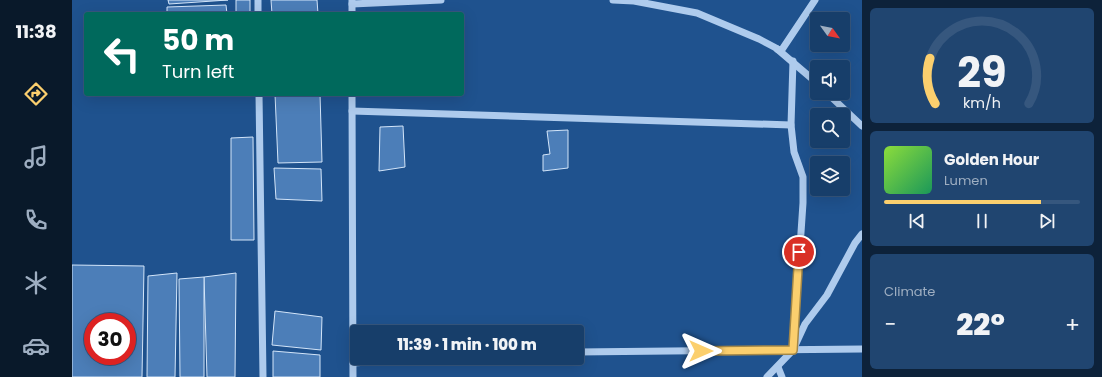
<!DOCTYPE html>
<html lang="en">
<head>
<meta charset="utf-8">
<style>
  :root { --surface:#173e6a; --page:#204570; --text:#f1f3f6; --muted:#9eaec1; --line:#36577e; --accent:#fbcf6e }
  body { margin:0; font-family:Poppins,sans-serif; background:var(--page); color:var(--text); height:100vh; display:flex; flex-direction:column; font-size:15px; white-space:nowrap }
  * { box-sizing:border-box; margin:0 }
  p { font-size:13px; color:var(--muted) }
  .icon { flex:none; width:22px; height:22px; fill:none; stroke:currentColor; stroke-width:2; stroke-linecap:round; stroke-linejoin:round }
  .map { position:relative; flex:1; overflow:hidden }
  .details { display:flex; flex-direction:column; gap:8px; padding:8px; background:#0d223a; width:240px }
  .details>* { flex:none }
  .hud { position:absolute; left:12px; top:12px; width:380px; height:84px; border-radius:4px; box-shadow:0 4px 16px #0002,0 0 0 1px var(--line); background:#00695c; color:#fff; overflow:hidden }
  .needle { width:26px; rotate:123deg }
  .tools { position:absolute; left:738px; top:12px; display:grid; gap:8px }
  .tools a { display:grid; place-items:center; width:40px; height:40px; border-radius:4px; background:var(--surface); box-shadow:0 4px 16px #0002,0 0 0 1px var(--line); font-size:20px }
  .speed { position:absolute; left:12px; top:313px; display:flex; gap:8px; font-size:20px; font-weight:700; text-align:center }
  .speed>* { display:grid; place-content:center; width:52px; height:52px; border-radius:50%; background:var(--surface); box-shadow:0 4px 16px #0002,0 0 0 1px var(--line); line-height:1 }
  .speed .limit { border:6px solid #d22; background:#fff; color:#111 }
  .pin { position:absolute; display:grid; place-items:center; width:34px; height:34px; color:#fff; margin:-17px; border:2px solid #fff; border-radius:50%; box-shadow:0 1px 4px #0007 }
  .me { position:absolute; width:44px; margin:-22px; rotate:90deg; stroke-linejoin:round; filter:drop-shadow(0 0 3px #0008) }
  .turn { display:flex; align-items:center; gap:14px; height:84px; padding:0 12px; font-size:18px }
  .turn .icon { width:52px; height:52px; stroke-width:2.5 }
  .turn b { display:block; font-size:28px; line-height:34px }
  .big { font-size:30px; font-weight:800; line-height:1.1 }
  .details .tile { flex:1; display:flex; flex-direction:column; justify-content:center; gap:6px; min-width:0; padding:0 14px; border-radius:6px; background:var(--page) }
  .details .dial { align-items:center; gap:0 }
  .dial svg { height:104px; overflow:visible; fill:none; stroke:var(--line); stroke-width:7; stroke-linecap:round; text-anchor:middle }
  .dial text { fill:var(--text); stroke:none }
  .song { display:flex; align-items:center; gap:12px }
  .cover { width:48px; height:48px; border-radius:6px; background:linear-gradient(135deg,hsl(90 70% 55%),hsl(150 70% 35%)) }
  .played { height:4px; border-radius:2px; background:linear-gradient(90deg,var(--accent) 80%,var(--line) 80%) }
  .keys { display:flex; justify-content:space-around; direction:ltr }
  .heat { display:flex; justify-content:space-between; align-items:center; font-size:22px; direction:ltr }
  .trip { position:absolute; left:278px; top:325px; width:234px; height:40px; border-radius:4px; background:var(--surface); box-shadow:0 4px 16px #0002,0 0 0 1px var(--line); font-weight:800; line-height:40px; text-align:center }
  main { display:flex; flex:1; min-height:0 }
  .menu { display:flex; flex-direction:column; width:72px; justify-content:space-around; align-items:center; background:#09192a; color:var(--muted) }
  .menu .icon { width:28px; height:28px }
  .menu .current { color:var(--accent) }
  .menu b { font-size:18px; color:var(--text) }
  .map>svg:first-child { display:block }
  .building { fill:#4c7eb8; stroke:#d3e5f9; fill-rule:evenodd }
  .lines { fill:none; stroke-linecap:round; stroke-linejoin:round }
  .minor { stroke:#aecbed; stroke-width:7 }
  .route-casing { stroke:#a38748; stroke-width:10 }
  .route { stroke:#fbcf6e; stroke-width:7 }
</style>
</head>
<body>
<main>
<nav class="menu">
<b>11:38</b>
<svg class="icon current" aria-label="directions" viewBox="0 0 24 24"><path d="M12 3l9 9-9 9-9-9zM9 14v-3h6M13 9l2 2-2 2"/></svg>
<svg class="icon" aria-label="music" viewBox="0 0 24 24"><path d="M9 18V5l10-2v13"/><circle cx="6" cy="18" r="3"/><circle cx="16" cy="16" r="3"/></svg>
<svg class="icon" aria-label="phone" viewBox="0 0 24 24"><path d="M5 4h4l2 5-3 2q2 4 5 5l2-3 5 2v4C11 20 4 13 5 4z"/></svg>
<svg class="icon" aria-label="climate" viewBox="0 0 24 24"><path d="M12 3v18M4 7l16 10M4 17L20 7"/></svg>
<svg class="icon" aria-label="car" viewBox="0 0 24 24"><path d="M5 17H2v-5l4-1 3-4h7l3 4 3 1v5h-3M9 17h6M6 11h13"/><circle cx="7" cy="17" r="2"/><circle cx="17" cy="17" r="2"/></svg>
</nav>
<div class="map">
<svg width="790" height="377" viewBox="0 0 790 377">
  <rect width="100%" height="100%" fill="#1f528e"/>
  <!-- building -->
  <g class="building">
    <polygon points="96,0 156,0 97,4"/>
    <rect x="164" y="0" width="14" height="14"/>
    <polygon points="199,0 245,0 246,14 200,14"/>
    <polygon points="154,5 155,14 95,14 95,7"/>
    <rect x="165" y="94" width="14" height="2"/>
    <polygon points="203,94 248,94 250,162 206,163"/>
    <polygon points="331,126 333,167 307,171 308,127"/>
    <polygon points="496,130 496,168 471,171 471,155 478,154 475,131"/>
    <polygon points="181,137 182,240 159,240 159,138"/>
    <polygon points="202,168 249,169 250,201 204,199"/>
    <path d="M 0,265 L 72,266 L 70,377 L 0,377 ZM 21,322 L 55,322 L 55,356 L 21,356 Z"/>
    <polygon points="105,273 103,377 75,377 76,276"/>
    <polygon points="164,273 163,377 135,377 132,277"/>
    <polygon points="132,277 132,377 108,377 107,279"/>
    <polygon points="203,311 250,317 249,350 200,345"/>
    <polygon points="201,351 248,355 248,377 201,377"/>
  </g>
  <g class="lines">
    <!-- minor -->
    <g class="minor">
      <polyline points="186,0 186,14"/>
      <polyline points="280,0 280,14"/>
      <polyline points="541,0 562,1 625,13 687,39 704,48 745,83"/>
      <polyline points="280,4 369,0"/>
      <polyline points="705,49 709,51 743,0"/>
      <polyline points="721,61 719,125 722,152 731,177 731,203 721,350"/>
      <polyline points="755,93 790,126"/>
      <polyline points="187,94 191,377"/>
      <polyline points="280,94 281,377"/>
      <polyline points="280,111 719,125"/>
      <polyline points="505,352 790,349"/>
      <polyline points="281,363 356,358"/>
      <polyline points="706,367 710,377"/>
      <polyline points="695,377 721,350 733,324 755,295 783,243 790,234"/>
    </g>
  </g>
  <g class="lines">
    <defs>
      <polyline id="route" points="629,351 721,350 727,252"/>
    </defs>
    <!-- route casing -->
    <use href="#route" class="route-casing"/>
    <!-- route -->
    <use href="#route" class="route"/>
  </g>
</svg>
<div class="tools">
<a><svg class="needle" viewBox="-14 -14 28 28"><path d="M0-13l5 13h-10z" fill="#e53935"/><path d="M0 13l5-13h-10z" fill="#9eaec1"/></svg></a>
<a><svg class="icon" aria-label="sound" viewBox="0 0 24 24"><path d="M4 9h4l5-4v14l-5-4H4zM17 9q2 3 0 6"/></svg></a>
<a><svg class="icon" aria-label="search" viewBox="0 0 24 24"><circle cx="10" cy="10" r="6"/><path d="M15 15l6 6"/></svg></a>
<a><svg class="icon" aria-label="layers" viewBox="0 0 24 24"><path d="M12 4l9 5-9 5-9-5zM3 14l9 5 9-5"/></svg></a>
</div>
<div class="speed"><div class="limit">30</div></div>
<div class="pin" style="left:727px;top:252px;background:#d93025"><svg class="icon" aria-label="arrive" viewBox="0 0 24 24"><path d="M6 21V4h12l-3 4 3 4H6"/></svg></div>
<svg class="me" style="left:629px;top:351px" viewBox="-20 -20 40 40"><path d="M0-17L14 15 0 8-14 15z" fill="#fbcf6e" stroke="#fff" stroke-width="4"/></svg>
<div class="trip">11:39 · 1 min · 100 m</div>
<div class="hud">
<div class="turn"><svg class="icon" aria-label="left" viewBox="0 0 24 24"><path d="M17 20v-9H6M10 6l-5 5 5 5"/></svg><div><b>50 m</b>Turn left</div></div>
</div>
</div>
<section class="details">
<div class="tile dial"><svg viewBox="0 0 100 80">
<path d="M14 69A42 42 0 1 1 86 69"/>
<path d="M14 69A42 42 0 0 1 10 34" stroke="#fbcf6e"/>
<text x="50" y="56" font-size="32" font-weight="700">29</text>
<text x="50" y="72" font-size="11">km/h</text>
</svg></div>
<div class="tile">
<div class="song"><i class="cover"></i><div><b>Golden Hour</b><p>Lumen</p></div></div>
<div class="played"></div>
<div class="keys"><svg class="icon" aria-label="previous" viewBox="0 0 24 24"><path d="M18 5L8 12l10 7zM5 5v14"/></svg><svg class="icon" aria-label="pause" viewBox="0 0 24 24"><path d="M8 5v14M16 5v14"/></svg><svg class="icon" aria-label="next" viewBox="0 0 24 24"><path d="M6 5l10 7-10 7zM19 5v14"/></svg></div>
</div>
<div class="tile"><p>Climate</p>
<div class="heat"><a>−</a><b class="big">22°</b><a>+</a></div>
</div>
</section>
</main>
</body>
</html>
